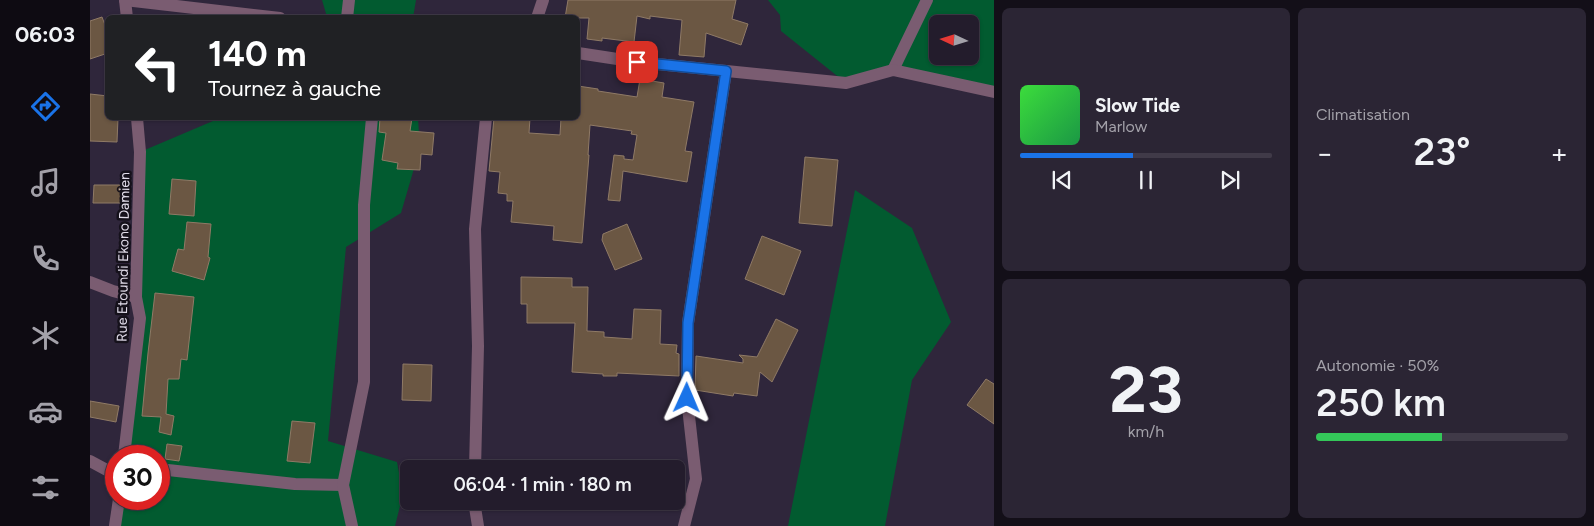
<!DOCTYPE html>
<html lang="fr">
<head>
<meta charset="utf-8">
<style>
  :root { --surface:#231c2c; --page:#2b2534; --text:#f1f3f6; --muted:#a3a1a9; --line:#403a48; --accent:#1a73e8 }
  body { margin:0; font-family:Figtree,sans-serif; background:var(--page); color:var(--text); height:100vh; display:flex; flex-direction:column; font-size:19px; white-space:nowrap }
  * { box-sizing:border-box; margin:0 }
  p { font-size:16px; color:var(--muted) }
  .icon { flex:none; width:28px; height:28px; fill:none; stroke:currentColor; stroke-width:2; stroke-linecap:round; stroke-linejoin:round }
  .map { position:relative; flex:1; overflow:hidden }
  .side { display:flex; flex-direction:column; gap:8px; padding:8px; background:#130f18; width:600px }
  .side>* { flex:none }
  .banner { position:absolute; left:15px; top:15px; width:475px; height:105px; border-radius:8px; box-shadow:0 1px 4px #0004,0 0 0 1px var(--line); background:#202124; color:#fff; overflow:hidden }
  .needle { width:32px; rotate:274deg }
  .controls { position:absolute; left:839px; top:15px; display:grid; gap:10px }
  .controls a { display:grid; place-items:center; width:50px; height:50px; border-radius:8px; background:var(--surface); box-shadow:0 1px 4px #0004,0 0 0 1px var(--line); font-size:25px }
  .speed { position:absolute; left:15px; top:445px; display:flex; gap:10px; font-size:25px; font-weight:700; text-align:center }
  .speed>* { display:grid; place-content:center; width:65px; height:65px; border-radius:50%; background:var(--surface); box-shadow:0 1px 4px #0004,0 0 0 1px var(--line); line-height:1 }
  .speed .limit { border:8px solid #d22; background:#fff; color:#111 }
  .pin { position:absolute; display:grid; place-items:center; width:42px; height:42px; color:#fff; margin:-21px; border-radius:10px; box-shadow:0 2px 8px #0006 }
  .me { position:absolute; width:55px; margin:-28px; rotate:1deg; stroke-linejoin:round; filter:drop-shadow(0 0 4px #0008) }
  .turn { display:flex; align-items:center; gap:18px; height:105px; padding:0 20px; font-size:22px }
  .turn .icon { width:65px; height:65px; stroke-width:2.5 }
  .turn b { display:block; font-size:35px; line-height:42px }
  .big { font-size:38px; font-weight:600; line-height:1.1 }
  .side .card { flex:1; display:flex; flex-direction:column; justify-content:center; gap:8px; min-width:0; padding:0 18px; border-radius:8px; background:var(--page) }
  .side .dial { align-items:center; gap:0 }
  .dial b { font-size:65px; line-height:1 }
  .song { display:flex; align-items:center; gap:15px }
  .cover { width:60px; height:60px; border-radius:8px; background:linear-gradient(135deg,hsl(120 70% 55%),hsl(140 70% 35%)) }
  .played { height:5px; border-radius:2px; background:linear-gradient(90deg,var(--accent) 45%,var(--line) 45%) }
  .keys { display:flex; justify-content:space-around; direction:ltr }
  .heat { display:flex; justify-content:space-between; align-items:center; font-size:28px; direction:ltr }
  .charge { height:8px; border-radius:4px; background:linear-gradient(90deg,#34c759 50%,var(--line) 0) }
  .side .tiles { flex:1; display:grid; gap:8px; grid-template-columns:repeat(2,1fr) }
  .trip { position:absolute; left:310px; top:460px; width:285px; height:50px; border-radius:8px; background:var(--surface); box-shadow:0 1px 4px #0004,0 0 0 1px var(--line); font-weight:600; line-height:50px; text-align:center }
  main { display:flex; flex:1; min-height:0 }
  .tabs { display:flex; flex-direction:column; width:90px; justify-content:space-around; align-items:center; background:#0e0b12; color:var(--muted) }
  .tabs .icon { width:35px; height:35px }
  .tabs .current { color:var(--accent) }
  .tabs b { font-size:22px; color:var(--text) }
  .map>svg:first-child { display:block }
  .green { fill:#025b30; fill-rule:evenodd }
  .building { fill:#6b5743; stroke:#8f7a66 }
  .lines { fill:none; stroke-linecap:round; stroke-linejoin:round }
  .minor { stroke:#7a5c71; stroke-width:12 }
  .tertiary { stroke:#7a5c71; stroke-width:12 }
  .route-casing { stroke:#114b97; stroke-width:12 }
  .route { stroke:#1a73e8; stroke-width:9 }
  .labels { text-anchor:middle; stroke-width:5; stroke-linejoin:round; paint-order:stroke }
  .street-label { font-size:14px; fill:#e1dcea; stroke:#15111b }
</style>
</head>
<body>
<main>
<nav class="tabs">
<b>06:03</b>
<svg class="icon current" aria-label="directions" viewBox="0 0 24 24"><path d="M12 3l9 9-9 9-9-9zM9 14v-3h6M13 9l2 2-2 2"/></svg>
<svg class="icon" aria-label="music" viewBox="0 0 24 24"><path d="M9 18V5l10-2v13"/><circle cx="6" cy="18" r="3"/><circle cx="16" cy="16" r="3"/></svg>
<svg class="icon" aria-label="phone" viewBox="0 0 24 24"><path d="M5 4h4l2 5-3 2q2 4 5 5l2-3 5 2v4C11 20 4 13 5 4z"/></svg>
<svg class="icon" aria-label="climate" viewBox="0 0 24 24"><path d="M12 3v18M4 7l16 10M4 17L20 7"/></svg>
<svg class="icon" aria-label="car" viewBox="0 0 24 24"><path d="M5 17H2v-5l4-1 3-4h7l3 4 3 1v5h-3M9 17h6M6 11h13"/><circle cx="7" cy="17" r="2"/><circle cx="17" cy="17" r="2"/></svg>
<svg class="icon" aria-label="filters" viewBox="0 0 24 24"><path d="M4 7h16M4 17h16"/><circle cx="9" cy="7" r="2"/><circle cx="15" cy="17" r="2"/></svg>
</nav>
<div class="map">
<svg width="904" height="526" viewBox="0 0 904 526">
  <rect width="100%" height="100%" fill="#2f263b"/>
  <!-- green -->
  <g class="green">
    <polygon points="232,0 326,0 323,18 237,17"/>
    <path d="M 678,0 L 904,0 L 904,92 L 803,70 L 756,83 L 691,31 L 690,15 ZM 848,24 L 880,24 L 880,56 L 848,56 Z"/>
    <polygon points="130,118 328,118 330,148 311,213 256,247 238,441 307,462 313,494 305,526 25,526 29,499 69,499 69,456 34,456 50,318 50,152"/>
    <polygon points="765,190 822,228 861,322 822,380 795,526 698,526"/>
  </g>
  <!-- building -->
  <g class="building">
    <polygon points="478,0 646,0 642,19 658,24 651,45 616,33 614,57 589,55 592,20 560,16 560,19 547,16 544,42 512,38 512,41 497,39 499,18 475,18"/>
    <polygon points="12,17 18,33 18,53 0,59 0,21"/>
    <polygon points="550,79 574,83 572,97 604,102 595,151 602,152 597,182 533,171 530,201 518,200 524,155 534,156 534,159 543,160 547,135 541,134 542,131 500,125 498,155 499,155 492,243 463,240 464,226 421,222 423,201 417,201 417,194 408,193 410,172 399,171 404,118 440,118 439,133 470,135 471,118 488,118 488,86 508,89 508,91 547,97"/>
    <polygon points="0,94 18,96 18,118 28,118 27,142 0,141"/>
    <polygon points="290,118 322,118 320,131 344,133 342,155 331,154 330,170 307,169 308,163 292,160 296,133 289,132"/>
    <polygon points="715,157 748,160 742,226 709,223"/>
    <polygon points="82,179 106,181 104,216 79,214"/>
    <polygon points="4,185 34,185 33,203 3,203"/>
    <polygon points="97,222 121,224 118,257 120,258 114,280 82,271 88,249 94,250"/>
    <polygon points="537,224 552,259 525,270 512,240 513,234"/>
    <polygon points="672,236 711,251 694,295 655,279"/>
    <polygon points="431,277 482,278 482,287 498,287 497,331 514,332 514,337 542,339 544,309 571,310 570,344 587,345 586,353 589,354 589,376 527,373 527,376 513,376 513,374 482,372 485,323 437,323 437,304 431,304"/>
    <polygon points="65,293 104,297 97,360 91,359 89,379 78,379 76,414 84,416 81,435 69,432 71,417 52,416 58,353"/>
    <polygon points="686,319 708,330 682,382 670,372 667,396 644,393 643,396 605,390 606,356 653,363 653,359 649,355 667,357"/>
    <polygon points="313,364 342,365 341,401 312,400"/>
    <polygon points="896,379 904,384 904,424 877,405"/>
    <polygon points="0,401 29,406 26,422 0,417"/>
    <polygon points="202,421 225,423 220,463 197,461"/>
    <polygon points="77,444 92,446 89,461 75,459"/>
  </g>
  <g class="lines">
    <!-- minor -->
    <g class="minor">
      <polyline points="257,18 259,0"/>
      <polyline points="447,18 453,0"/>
      <polyline points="803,70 837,0"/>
      <polyline points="0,282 23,291 46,297"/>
      <polyline points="0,461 26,475"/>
      <polyline points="69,469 205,484 253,485"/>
      <polyline points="385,469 388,346 385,229 396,118"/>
      <polyline points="384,501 388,526"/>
      <polyline points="262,526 253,485 274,382 274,205 282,118"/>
      <polyline points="594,526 606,479 597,398 598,323 636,71"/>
    </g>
    <!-- tertiary -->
    <g class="tertiary">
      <polyline points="35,0 190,18"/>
      <polyline points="35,0 37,18"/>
      <polyline points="488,53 547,62 756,83 803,70 904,92"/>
      <polyline points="34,456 50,318 46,297 50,152 47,118"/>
      <polyline points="25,526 29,499"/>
    </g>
  </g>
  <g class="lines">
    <defs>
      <polyline id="route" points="547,62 636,71 598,323 597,398"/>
    </defs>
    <!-- route casing -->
    <use href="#route" class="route-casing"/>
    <!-- route -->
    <use href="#route" class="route"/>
  </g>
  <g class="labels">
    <!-- street labels -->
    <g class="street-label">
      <text transform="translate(33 257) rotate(-89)" y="5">Rue Etoundi Ekono Damien</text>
    </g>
  </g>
</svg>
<div class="controls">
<a><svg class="needle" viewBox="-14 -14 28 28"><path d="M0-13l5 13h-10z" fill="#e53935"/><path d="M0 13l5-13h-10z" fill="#a3a1a9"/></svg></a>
</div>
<div class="speed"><div class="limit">30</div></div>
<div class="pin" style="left:547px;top:62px;background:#d93025"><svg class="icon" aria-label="arrive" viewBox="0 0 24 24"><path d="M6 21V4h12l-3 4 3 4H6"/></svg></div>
<svg class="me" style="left:597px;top:398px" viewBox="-20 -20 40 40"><path d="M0-17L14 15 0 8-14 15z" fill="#1a73e8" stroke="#fff" stroke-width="4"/></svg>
<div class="trip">06:04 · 1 min · 180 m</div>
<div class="banner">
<div class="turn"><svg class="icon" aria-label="left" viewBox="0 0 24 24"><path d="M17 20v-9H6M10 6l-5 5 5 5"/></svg><div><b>140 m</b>Tournez à gauche</div></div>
</div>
</div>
<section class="side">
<div class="tiles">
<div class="card">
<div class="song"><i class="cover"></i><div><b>Slow Tide</b><p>Marlow</p></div></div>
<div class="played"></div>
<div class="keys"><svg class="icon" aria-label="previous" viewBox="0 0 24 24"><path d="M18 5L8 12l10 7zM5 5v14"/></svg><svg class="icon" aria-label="pause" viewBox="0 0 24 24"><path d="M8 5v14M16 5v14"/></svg><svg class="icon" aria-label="next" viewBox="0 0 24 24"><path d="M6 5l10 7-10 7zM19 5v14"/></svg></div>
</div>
<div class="card"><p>Climatisation</p>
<div class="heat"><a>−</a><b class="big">23°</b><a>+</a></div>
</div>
<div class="card dial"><b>23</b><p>km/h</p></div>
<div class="card"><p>Autonomie · 50%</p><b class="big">250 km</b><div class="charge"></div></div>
</div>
</section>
</main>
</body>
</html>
